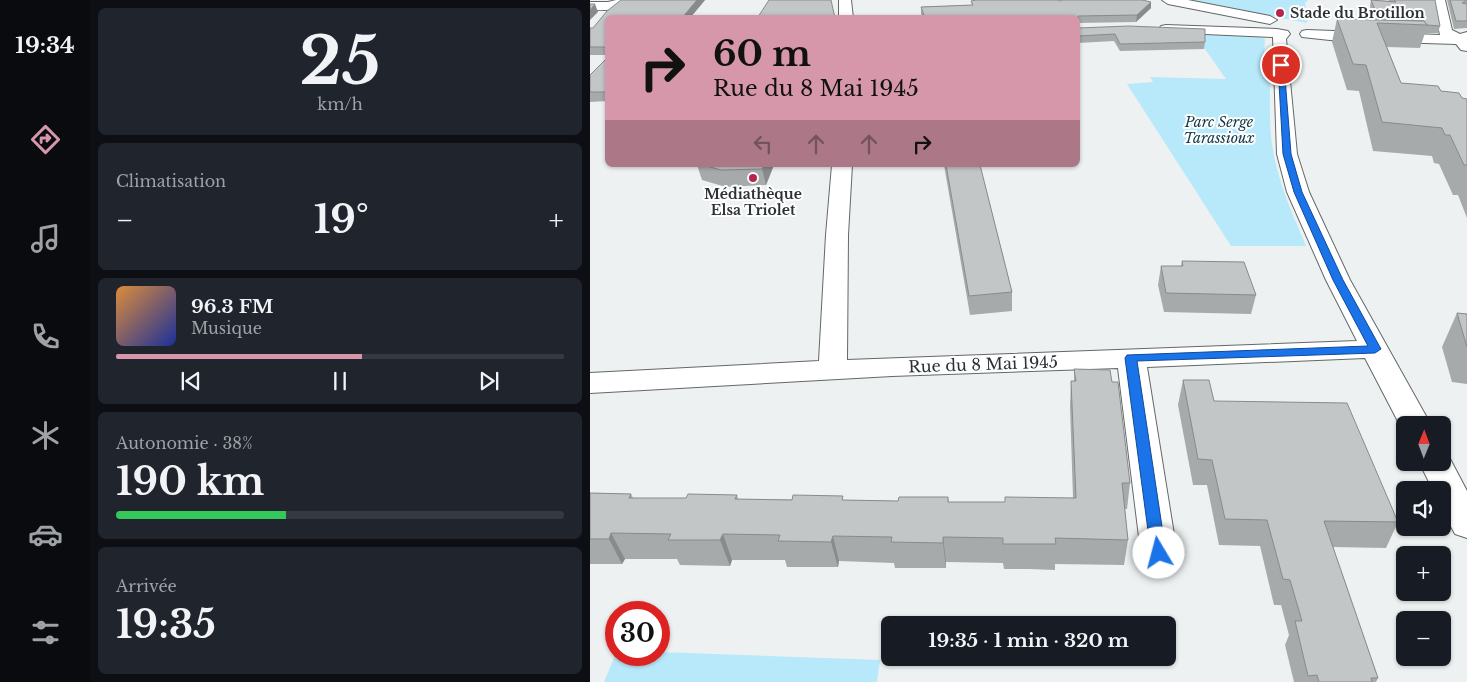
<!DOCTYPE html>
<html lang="fr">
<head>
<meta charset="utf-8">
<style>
  :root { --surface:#171b24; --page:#20242c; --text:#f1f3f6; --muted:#9ea1a6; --line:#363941; --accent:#d797aa }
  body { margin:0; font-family:"Libre Baskerville",serif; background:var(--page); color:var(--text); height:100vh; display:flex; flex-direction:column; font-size:19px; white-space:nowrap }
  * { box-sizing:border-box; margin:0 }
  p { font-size:16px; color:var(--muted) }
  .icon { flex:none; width:28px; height:28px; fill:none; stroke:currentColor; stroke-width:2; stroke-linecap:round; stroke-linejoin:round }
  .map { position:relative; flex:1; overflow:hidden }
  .details { display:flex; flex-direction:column; gap:8px; padding:8px; background:#0d0f14; width:500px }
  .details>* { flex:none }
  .banner { position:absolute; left:15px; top:15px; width:475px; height:152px; border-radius:8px; box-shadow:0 1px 4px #0004; background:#d797aa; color:#111; overflow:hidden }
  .needle { width:32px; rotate:1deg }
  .fabs { position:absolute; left:806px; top:416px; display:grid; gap:10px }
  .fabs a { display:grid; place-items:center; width:55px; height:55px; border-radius:8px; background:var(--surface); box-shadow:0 1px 4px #0004; font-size:25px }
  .speed { position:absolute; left:15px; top:601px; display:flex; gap:10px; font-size:25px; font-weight:700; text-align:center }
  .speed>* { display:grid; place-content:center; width:65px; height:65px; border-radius:50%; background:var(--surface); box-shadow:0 1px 4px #0004; line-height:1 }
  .speed .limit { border:8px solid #d22; background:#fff; color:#111 }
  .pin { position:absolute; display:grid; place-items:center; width:42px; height:42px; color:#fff; margin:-21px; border:2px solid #fff; border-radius:50%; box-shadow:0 1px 5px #0007 }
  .me { position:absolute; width:55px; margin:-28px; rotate:352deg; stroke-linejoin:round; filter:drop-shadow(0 0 4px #0008) }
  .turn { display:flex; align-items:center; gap:18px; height:105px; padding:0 25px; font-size:22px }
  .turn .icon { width:65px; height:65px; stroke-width:2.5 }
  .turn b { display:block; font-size:35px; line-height:42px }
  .lanes { display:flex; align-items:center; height:48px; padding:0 25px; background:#0003; justify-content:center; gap:25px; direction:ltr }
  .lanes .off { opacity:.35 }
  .big { font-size:38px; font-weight:700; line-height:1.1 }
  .details .card { flex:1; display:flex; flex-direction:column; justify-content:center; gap:8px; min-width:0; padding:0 18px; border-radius:8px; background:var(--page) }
  .details .dial { align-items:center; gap:0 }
  .dial b { font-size:65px; line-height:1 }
  .song { display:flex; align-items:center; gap:15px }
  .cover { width:60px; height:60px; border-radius:8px; background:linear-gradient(135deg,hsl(30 70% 55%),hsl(230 70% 35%)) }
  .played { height:5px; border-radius:2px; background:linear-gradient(90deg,var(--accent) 55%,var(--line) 55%) }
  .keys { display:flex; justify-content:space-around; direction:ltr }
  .heat { display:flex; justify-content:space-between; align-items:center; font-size:28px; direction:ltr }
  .charge { height:8px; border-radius:4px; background:linear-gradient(90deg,#34c759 38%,var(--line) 0) }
  .trip { position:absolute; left:291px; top:616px; width:295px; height:50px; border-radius:8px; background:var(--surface); box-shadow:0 1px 4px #0004; font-weight:700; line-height:50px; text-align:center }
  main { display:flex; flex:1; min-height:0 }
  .tabs { display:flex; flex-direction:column; width:90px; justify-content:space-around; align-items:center; background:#090b0e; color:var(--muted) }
  .tabs .icon { width:35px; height:35px }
  .tabs .current { color:var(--accent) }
  .tabs b { font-size:22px; color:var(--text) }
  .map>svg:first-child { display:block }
  .green { fill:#b8e9fa }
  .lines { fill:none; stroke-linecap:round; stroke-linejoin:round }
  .minor-casing { stroke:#646768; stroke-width:2 }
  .minor { fill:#fff; fill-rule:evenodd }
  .wall { fill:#a7aaab }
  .shaded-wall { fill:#888b8b }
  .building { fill:#c2c6c7; stroke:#888b8b }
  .route { fill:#1a73e8; stroke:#114b97 }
  .poi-dot { fill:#b7264d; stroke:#fcfeff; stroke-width:2 }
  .labels { text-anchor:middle; stroke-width:4; stroke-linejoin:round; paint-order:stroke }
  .far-poi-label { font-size:14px; font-weight:bold; fill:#2f3031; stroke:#fcfeff; text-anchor:start }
  .far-park-label { font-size:14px; font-style:italic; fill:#133742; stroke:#fcfeff }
  .street-label { font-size:16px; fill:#2f3031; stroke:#fcfeff }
</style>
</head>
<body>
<main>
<nav class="tabs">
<b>19:34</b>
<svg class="icon current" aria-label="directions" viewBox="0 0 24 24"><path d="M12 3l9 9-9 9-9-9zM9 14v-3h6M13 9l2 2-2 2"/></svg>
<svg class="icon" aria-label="music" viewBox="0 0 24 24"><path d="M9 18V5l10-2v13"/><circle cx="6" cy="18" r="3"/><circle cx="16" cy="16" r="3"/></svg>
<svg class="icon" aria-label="phone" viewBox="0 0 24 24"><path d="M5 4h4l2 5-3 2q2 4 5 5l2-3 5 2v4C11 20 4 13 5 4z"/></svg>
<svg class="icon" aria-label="climate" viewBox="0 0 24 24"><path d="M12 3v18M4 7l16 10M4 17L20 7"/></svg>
<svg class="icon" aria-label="car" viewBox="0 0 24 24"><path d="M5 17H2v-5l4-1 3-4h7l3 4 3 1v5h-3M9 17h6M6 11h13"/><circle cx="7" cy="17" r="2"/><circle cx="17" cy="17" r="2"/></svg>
<svg class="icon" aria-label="filters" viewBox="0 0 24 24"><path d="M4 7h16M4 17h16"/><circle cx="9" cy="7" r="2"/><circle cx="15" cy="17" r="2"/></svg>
</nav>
<section class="details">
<div class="card dial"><b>25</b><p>km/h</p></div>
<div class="card"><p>Climatisation</p>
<div class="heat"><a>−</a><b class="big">19°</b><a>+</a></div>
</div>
<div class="card">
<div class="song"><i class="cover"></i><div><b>96.3 FM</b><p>Musique</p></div></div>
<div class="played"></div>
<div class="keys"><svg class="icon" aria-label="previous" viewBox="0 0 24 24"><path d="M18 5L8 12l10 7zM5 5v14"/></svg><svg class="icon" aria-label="pause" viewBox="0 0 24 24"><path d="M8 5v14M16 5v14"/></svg><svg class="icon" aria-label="next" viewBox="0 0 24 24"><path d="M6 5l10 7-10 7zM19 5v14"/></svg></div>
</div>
<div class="card"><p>Autonomie · 38%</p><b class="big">190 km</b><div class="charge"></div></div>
<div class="card"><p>Arrivée</p><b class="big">19:35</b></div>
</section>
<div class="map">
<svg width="877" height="682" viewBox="0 0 877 682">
  <rect width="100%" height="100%" fill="#edf1f2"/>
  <!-- green -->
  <g class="green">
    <polygon points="596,0 718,0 715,3 717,23"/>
    <path d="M 608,33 L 666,35 L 675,39 L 674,55 L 680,55 C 681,83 678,117 682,144 C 687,180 702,213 716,246 L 641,246 L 537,84 L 563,82 L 560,77 L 636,79 L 610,42 Z"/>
    <polygon points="69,652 290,660 287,682 14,682 26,653 26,655 69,655"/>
  </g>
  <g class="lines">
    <defs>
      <g id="minor">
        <path d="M 26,0 L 40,0 C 31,12 14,10 0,10 L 0,2 L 18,2 Z"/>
        <polygon points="249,0 261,0 263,18 249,18"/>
        <polygon points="572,0 598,0 680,16 687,20 680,24 578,4"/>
        <polygon points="843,0 855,0 862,30 870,34 877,32 877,51 871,50 866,44 740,40 712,37 710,34 712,31 717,30 850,35"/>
        <polygon points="576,25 687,29 698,31 700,34 696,39 707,154 719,192 760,280 841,425 815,425 814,433 775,358 557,367 587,553 582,564 569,568 556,564 551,553 528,368 302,376 0,393 0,373 229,361 236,235 242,165 262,165 258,235 257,360 767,341 736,280 697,192 687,154 683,37 571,32 569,29 571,26"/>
        <polygon points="852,452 857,453 877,491 877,538 865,534 852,510 852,490 843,490 829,462 852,462"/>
      </g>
    </defs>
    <!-- minor casing -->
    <use href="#minor" class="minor-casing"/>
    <!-- minor -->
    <use href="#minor" class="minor"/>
  </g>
  <!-- wall -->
  <g class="wall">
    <polygon points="31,0 115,0 100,18 18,18 18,55 0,55 0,28 3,28"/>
    <polygon points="781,0 799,1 798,0 845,0 850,26 848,33 835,33 830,48 797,47 811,83 851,91 872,98 877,99 877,218 868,195 863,195 849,164 844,163 842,156 783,151 769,91 757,90 742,42 747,19 784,20 780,7"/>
    <polygon points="857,0 877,0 877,28 864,29"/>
    <polygon points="381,1 471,1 561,2 561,8 546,22 488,23 488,18 333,18 331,14 331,7 382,5"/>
    <polygon points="488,27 488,28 615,42 614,49 530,51 524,41 488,43"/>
    <polygon points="18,57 18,101 0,102 0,75"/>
    <polygon points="107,165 184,165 176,185 136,187 112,180"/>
    <polygon points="354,165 390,165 422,292 422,311 380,315"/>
    <polygon points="592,261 666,295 661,314 574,312 568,285 571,266 591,266"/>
    <polygon points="867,313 877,314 877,384 862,382 852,347"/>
    <polygon points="484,369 522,382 540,483 537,509 535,509 538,540 534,565 465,564 465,570 439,569 414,569 413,563 356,562 356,568 305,568 304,563 249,561 248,567 197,567 195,560 142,560 140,566 90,565 87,559 35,559 32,564 0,564 0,493 41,494 43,498 96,498 147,495 148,499 308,501 358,497 359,502 415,502 483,498 480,406 481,381 484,381"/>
    <polygon points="593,380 808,522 796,548 743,547 788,678 786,682 704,682 695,645 699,635 691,605 684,605 670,546 629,545 617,485 603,485 588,405"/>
  </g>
  <!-- shaded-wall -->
  <g class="shaded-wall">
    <polygon points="107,0 115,0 100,18 92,18"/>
    <polygon points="561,2 561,8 546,22 547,15"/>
    <polygon points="5,4 8,12 0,20 0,10"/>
    <polygon points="174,165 184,165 176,185 172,169"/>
    <polygon points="21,533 35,559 32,564 19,539"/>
    <polygon points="133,534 142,560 140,566 130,540"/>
    <polygon points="243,536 249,561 248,567 241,542"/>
    <polygon points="353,537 356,562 356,568 353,543"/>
  </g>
  <!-- building -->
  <g class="building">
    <polygon points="31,0 107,0 92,18 18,18 18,47 0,47 0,28 3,28 17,11"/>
    <polygon points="179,0 241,0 245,18 150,18 151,16 168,17"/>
    <polygon points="386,0 467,0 471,1 473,0 552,0 561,2 547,15 488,16 488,20 488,18 335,18 331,7 383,5 381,1"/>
    <polygon points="781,0 806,2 804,0 845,0 850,26 837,25 834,21 784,20 788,17"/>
    <polygon points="860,0 877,0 872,3 877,4 877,21 866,21"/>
    <polygon points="0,4 5,4 0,10"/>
    <polygon points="747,19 834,21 837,25 787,23 811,83 848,86 851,91 869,93 872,98 877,99 877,165 874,165 860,135 855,135 852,128 792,122 776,65 763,64"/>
    <polygon points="538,26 615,29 615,42 530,44 525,34 488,36 488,27 488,28"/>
    <polygon points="18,57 18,92 0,92 0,75"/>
    <polygon points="113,165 174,165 172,169 131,170"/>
    <polygon points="356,165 390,165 422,292 379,296"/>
    <polygon points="592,261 654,262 666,295 576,293 571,266 593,266"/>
    <polygon points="867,313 877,314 877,347"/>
    <polygon points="484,369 520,370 522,382 528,382 540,483 532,483 538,540 465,538 466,544 413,544 413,538 353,537 353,543 301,542 302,537 243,536 241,542 188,541 190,535 133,534 130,540 78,540 81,534 21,533 19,539 0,539 0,493 41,494 39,498 96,498 98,494 147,495 145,499 202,500 203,495 253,496 252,500 308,501 309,497 358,497 358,502 415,502 415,497 486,498 481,381 486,381"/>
    <polygon points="593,380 619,380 624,401 757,403 808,522 734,521 788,678 781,678 782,682 729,682 727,675 718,676 705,621 712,621 700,580 693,579 677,520 635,519 622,460 608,459"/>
  </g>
  <!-- route -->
  <polygon class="route" points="691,63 694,65 701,154 712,192 753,280 791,349 785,353 547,361 576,553 574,558 569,559 564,558 561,553 535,358 537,355 778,346 743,280 704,192 693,154 688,65"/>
  <!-- markers -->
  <g class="poi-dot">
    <circle cx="690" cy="13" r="5"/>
    <circle cx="163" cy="178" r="5"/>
  </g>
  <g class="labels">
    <!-- far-poi labels -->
    <g class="far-poi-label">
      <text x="700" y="18">Stade du Brotillon</text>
      <text x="163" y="199" text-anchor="middle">Médiathèque<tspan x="163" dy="16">Elsa Triolet</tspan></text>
    </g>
    <!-- far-park labels -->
    <g class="far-park-label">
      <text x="629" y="127">Parc Serge<tspan x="629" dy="16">Tarassioux</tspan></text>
    </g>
    <!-- street labels -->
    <g class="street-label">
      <text transform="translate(393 364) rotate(-2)" y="6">Rue du 8 Mai 1945</text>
    </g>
  </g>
</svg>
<div class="fabs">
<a><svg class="needle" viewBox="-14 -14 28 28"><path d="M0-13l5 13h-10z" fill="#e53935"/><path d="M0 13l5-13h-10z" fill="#9ea1a6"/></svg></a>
<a><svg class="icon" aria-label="sound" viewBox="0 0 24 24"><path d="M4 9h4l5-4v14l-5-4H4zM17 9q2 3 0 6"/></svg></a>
<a>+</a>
<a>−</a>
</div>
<div class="speed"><div class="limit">30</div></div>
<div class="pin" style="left:691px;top:65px;background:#d93025"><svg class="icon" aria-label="arrive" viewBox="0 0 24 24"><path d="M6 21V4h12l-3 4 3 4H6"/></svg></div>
<svg class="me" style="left:569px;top:553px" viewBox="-20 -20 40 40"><circle r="19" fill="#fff"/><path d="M0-13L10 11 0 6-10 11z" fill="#1a73e8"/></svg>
<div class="trip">19:35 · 1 min · 320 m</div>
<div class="banner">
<div class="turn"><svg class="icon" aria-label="right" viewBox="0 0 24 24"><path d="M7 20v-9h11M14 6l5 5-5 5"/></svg><div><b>60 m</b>Rue du 8 Mai 1945</div></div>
<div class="lanes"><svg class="icon off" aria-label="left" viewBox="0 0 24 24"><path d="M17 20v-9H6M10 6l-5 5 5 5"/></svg><svg class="icon off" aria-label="ahead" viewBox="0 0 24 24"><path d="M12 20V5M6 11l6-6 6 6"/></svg><svg class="icon off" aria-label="ahead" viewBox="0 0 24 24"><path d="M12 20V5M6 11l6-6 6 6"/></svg><svg class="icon" aria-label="right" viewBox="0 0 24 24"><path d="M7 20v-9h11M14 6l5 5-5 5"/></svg></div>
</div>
</div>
</main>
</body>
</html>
